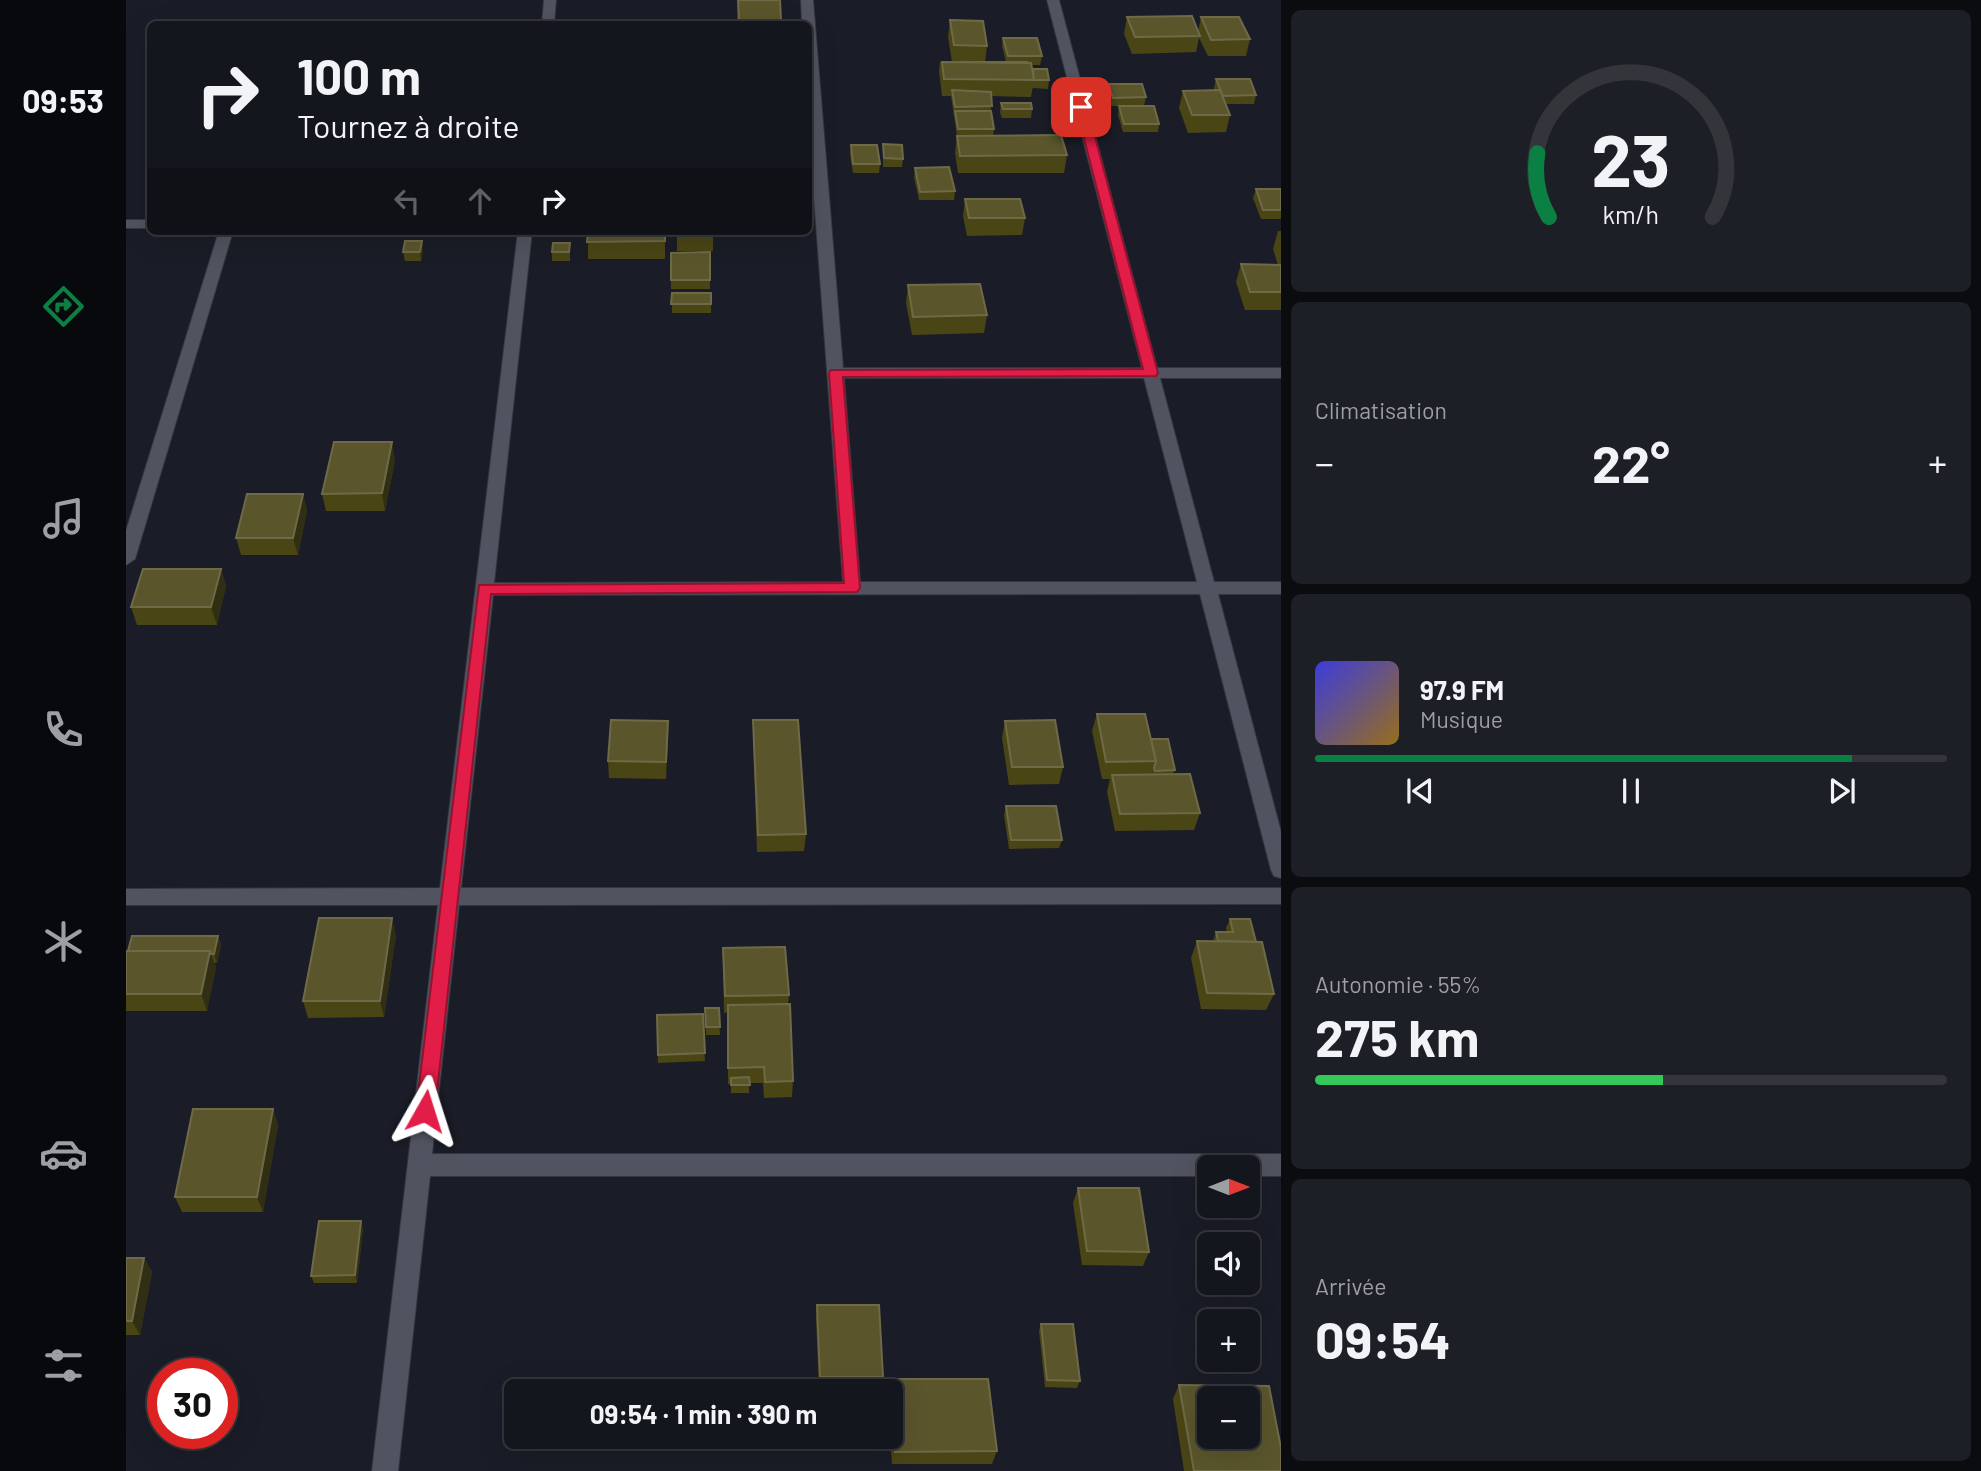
<!DOCTYPE html>
<html lang="fr">
<head>
<meta charset="utf-8">
<style>
  :root { --surface:#14161d; --page:#1d1f26; --text:#f1f3f6; --muted:#9d9fa4; --line:#33353b; --accent:#0b8043 }
  body { margin:0; font-family:Barlow,sans-serif; background:var(--page); color:var(--text); height:100vh; display:flex; flex-direction:column; font-size:26px; white-space:nowrap }
  * { box-sizing:border-box; margin:0 }
  p { font-size:23px; color:var(--muted) }
  .icon { flex:none; width:38px; height:38px; fill:none; stroke:currentColor; stroke-width:2; stroke-linecap:round; stroke-linejoin:round }
  .map { position:relative; flex:1; overflow:hidden }
  .details { display:flex; flex-direction:column; gap:10px; padding:10px; background:#0b0c10; width:700px }
  .details>* { flex:none }
  .banner { position:absolute; left:21px; top:21px; width:665px; height:214px; border-radius:10px; box-shadow:0 7px 28px #0002,0 0 0 2px var(--line); background:#14161d; color:var(--text); overflow:hidden }
  .needle { width:46px; rotate:90deg }
  .buttons { position:absolute; left:1071px; top:1155px; display:grid; gap:14px }
  .buttons a { display:grid; place-items:center; width:63px; height:63px; border-radius:10px; background:var(--surface); box-shadow:0 7px 28px #0002,0 0 0 2px var(--line); font-size:35px }
  .speed { position:absolute; left:21px; top:1358px; display:flex; gap:14px; font-size:35px; font-weight:700; text-align:center }
  .speed>* { display:grid; place-content:center; width:91px; height:91px; border-radius:50%; background:var(--surface); box-shadow:0 7px 28px #0002,0 0 0 2px var(--line); line-height:1 }
  .speed .limit { border:10px solid #d22; background:#fff; color:#111 }
  .pin { position:absolute; display:grid; place-items:center; width:60px; height:60px; color:#fff; margin:-30px; border-radius:14px; box-shadow:0 4px 10px #0006 }
  .me { position:absolute; width:77px; margin:-38px; rotate:6deg; stroke-linejoin:round; filter:drop-shadow(0 0 5px #0008) }
  .turn { display:flex; align-items:center; gap:24px; height:147px; padding:0 35px; font-size:32px }
  .turn .icon { width:91px; height:91px; stroke-width:2.5 }
  .turn b { display:block; font-size:49px; line-height:60px }
  .lanes { display:flex; align-items:center; height:66px; padding:0 35px; background:#0003; justify-content:center; gap:35px; direction:ltr }
  .lanes .off { opacity:.35 }
  .big { font-size:52px; font-weight:700; line-height:1.1 }
  .details .widget { flex:1; display:flex; flex-direction:column; justify-content:center; gap:10px; min-width:0; padding:0 24px; border-radius:10px; background:var(--page) }
  .details .dial { align-items:center; gap:0 }
  .dial svg { height:182px; overflow:visible; fill:none; stroke:var(--line); stroke-width:7; stroke-linecap:round; text-anchor:middle }
  .dial text { fill:var(--text); stroke:none }
  .song { display:flex; align-items:center; gap:21px }
  .cover { width:84px; height:84px; border-radius:10px; background:linear-gradient(135deg,hsl(240 70% 55%),hsl(40 70% 35%)) }
  .played { height:7px; border-radius:4px; background:linear-gradient(90deg,var(--accent) 85%,var(--line) 85%) }
  .keys { display:flex; justify-content:space-around; direction:ltr }
  .heat { display:flex; justify-content:space-between; align-items:center; font-size:38px; direction:ltr }
  .charge { height:10px; border-radius:5px; background:linear-gradient(90deg,#34c759 55%,var(--line) 0) }
  .trip { position:absolute; left:378px; top:1379px; width:399px; height:70px; border-radius:10px; background:var(--surface); box-shadow:0 7px 28px #0002,0 0 0 2px var(--line); font-weight:700; line-height:70px; text-align:center }
  main { display:flex; flex:1; min-height:0 }
  .menu { display:flex; flex-direction:column; width:126px; justify-content:space-around; align-items:center; background:#08090c; color:var(--muted) }
  .menu .icon { width:49px; height:49px }
  .menu .current { color:var(--accent) }
  .menu b { font-size:32px; color:var(--text) }
  .map>svg:first-child { display:block }
  .lines { fill:none; stroke-linecap:round; stroke-linejoin:round }
  .minor-casing { stroke:#35363f; stroke-width:2 }
  .minor { fill:#515460; fill-rule:evenodd }
  .wall { fill:#4a4515 }
  .shaded-wall { fill:#302e13 }
  .building { fill:#5a552b; stroke:#6e6a48; stroke-width:2; fill-rule:evenodd }
  .route { fill:#e11d48; stroke:#92132f; stroke-width:2 }
</style>
</head>
<body>
<main>
<nav class="menu">
<b>09:53</b>
<svg class="icon current" aria-label="directions" viewBox="0 0 24 24"><path d="M12 3l9 9-9 9-9-9zM9 14v-3h6M13 9l2 2-2 2"/></svg>
<svg class="icon" aria-label="music" viewBox="0 0 24 24"><path d="M9 18V5l10-2v13"/><circle cx="6" cy="18" r="3"/><circle cx="16" cy="16" r="3"/></svg>
<svg class="icon" aria-label="phone" viewBox="0 0 24 24"><path d="M5 4h4l2 5-3 2q2 4 5 5l2-3 5 2v4C11 20 4 13 5 4z"/></svg>
<svg class="icon" aria-label="climate" viewBox="0 0 24 24"><path d="M12 3v18M4 7l16 10M4 17L20 7"/></svg>
<svg class="icon" aria-label="car" viewBox="0 0 24 24"><path d="M5 17H2v-5l4-1 3-4h7l3 4 3 1v5h-3M9 17h6M6 11h13"/><circle cx="7" cy="17" r="2"/><circle cx="17" cy="17" r="2"/></svg>
<svg class="icon" aria-label="filters" viewBox="0 0 24 24"><path d="M4 7h16M4 17h16"/><circle cx="9" cy="7" r="2"/><circle cx="15" cy="17" r="2"/></svg>
</nav>
<div class="map">
<svg width="1155" height="1471" viewBox="0 0 1155 1471">
  <rect width="100%" height="100%" fill="#1a1d27"/>
  <g class="lines">
    <defs>
      <g id="minor">
        <polygon points="418,0 430,0 428,24 416,24"/>
        <path d="M 675,0 L 687,0 L 717,368 L 1016,368 L 921,0 L 933,0 L 1031,368 L 1155,368 L 1155,378 L 1034,378 L 1088,582 L 1155,582 L 1155,594 L 1092,594 L 1155,832 L 1155,878 L 1148,876 L 1145,870 L 1074,594 L 367,595 L 335,888 L 1155,888 L 1155,904 L 333,905 L 306,1154 L 1155,1154 L 1155,1176 L 1122,1176 L 1122,1167 L 1083,1167 L 1083,1176 L 304,1176 L 272,1471 L 246,1471 L 312,905 L 0,905 L 0,889 L 314,888 L 392,231 L 406,231 L 368,583 L 717,582 L 682,118 L 682,24 L 676,24 ZM 718,378 L 1018,378 L 1071,582 L 734,582 Z"/>
        <rect x="0" y="220" width="24" height="8"/>
        <polygon points="93,231 107,231 9,559 0,565 0,531"/>
      </g>
    </defs>
    <!-- minor casing -->
    <use href="#minor" class="minor-casing"/>
    <!-- minor -->
    <use href="#minor" class="minor"/>
  </g>
  <!-- wall -->
  <g class="wall">
    <polygon points="612,0 654,0 654,24 611,24"/>
    <polygon points="1001,17 1072,32 1075,17 1124,39 1120,56 1082,56 1073,38 1070,52 1006,54 998,34"/>
    <polygon points="824,20 861,46 859,62 880,62 876,46 877,38 916,56 914,65 905,65 906,71 923,80 922,89 907,88 907,86 905,97 865,96 865,112 868,129 867,136 941,155 938,173 832,173 829,153 831,136 825,96 816,96 813,71 814,62 826,62 822,37"/>
    <polygon points="1090,79 1130,95 1128,104 1100,104 1104,115 1100,132 1062,133 1053,108 1057,91 1089,91 1088,88"/>
    <polygon points="982,84 1020,97 1018,106 985,106 981,93"/>
    <polygon points="875,103 906,109 905,118 876,118 874,112"/>
    <polygon points="993,106 1033,124 1032,132 997,132 992,115"/>
    <polygon points="757,144 777,159 776,167 757,167"/>
    <polygon points="725,145 754,164 753,173 727,173 724,154"/>
    <polygon points="789,168 829,191 828,200 793,200 788,177"/>
    <polygon points="1130,189 1155,189 1155,219 1135,219 1127,198"/>
    <polygon points="839,199 899,218 896,235 841,236 837,216"/>
    <polygon points="462,231 542,231 542,235 539,235 539,259 462,259"/>
    <rect x="551" y="231" width="36" height="20"/>
    <polygon points="1152,231 1155,231 1155,310 1119,310 1110,282 1115,264 1152,265 1147,249"/>
    <polygon points="444,243 444,261 426,261 426,252"/>
    <polygon points="297,250 295,261 279,261 277,252"/>
    <polygon points="584,252 584,289 545,289 545,253"/>
    <polygon points="782,285 861,315 858,333 786,335 780,303"/>
    <rect x="546" y="293" width="39" height="20"/>
    <polygon points="269,460 259,511 200,511 196,494"/>
    <polygon points="177,494 181,511 172,555 115,555 110,538"/>
    <polygon points="95,569 100,586 91,625 11,625 5,607"/>
    <polygon points="971,714 1025,739 1049,770 1047,774 1074,813 1068,830 989,831 981,792 984,779 976,779 966,731"/>
    <polygon points="627,720 680,834 678,851 631,852 627,738"/>
    <polygon points="542,721 542,739 540,779 483,778 482,761"/>
    <polygon points="879,721 937,767 933,784 883,785 876,738"/>
    <polygon points="880,806 936,840 933,848 883,849 878,815"/>
    <polygon points="1104,919 1130,942 1148,994 1140,1010 1075,1009 1065,958 1071,941 1087,941 1090,932 1101,932 1100,928"/>
    <polygon points="270,935 258,1017 182,1018 177,1001"/>
    <polygon points="92,936 95,945 91,963 88,963 90,967 81,1011 0,1011 0,951"/>
    <polygon points="597,948 663,995 662,1004 667,1081 666,1097 638,1098 637,1083 623,1083 623,1093 605,1093 605,1084 602,1084 602,1012 598,1013"/>
    <polygon points="579,1008 593,1008 594,1035 580,1035"/>
    <polygon points="577,1014 579,1061 532,1063 531,1015"/>
    <polygon points="147,1109 152,1125 137,1212 56,1212 49,1197"/>
    <polygon points="952,1188 1023,1252 1017,1266 956,1265 947,1203"/>
    <polygon points="235,1221 237,1229 231,1283 188,1283 185,1276"/>
    <polygon points="0,1258 18,1258 26,1272 14,1335 0,1335"/>
    <polygon points="691,1305 757,1377 755,1390 693,1390 690,1319"/>
    <polygon points="915,1324 954,1381 951,1388 919,1387 913,1331"/>
    <polygon points="764,1379 871,1451 866,1464 766,1464 764,1437 765,1391 761,1391"/>
    <polygon points="1053,1385 1155,1471 1058,1471 1047,1399"/>
  </g>
  <!-- shaded-wall -->
  <g class="shaded-wall">
    <polygon points="296,241 297,250 295,261 294,252"/>
    <polygon points="266,442 269,460 259,511 256,493"/>
    <polygon points="177,494 181,511 172,555 167,538"/>
    <polygon points="95,569 100,586 91,625 85,607"/>
    <polygon points="542,721 542,739 540,779 540,762"/>
    <polygon points="266,918 270,935 258,1017 254,1001"/>
    <polygon points="92,936 95,945 91,963 88,954"/>
    <polygon points="84,951 90,967 81,1011 75,994"/>
    <polygon points="147,1109 152,1125 137,1212 131,1197"/>
    <polygon points="235,1221 237,1229 231,1283 229,1275"/>
    <polygon points="18,1258 26,1272 14,1335 6,1321"/>
  </g>
  <!-- building -->
  <g class="building">
    <polygon points="612,0 654,0 655,20 613,20"/>
    <polygon points="1066,16 1074,36 1009,37 1001,17"/>
    <polygon points="1075,17 1113,17 1124,39 1085,40"/>
    <polygon points="824,20 857,21 861,46 828,45"/>
    <polygon points="877,38 911,38 916,56 882,56"/>
    <polygon points="816,62 905,63 908,80 818,79"/>
    <polygon points="834,62 901,62 901,63"/>
    <polygon points="907,69 921,69 923,80 908,80"/>
    <polygon points="1090,79 1124,79 1130,95 1097,96"/>
    <polygon points="982,84 1016,84 1020,97 987,98"/>
    <polygon points="826,90 865,92 866,106 829,107"/>
    <polygon points="1094,90 1104,115 1066,115 1057,91"/>
    <polygon points="875,103 905,103 906,109 877,109"/>
    <polygon points="993,106 1028,106 1033,124 998,124"/>
    <polygon points="829,111 865,111 868,129 832,129"/>
    <polygon points="935,135 941,155 834,156 831,136"/>
    <polygon points="757,144 776,145 777,159 758,158"/>
    <polygon points="725,145 751,145 754,164 727,164"/>
    <polygon points="823,167 829,191 794,192 789,168"/>
    <polygon points="1130,189 1155,189 1155,210 1137,210"/>
    <polygon points="839,199 894,199 899,218 843,218"/>
    <polygon points="462,231 539,231 539,241 461,242"/>
    <rect x="551" y="231" width="36" height="2"/>
    <polygon points="279,241 296,241 294,252 277,252"/>
    <polygon points="427,243 444,243 443,252 426,252"/>
    <polygon points="584,252 584,280 545,280 545,253"/>
    <polygon points="1115,264 1155,265 1155,292 1124,292"/>
    <polygon points="854,284 861,315 787,317 782,285"/>
    <polygon points="546,293 585,293 585,304 545,304"/>
    <polygon points="208,442 266,442 256,493 196,494"/>
    <polygon points="121,494 177,494 167,538 110,538"/>
    <polygon points="17,569 95,569 85,607 5,607"/>
    <polygon points="971,714 1019,714 1030,761 980,762"/>
    <polygon points="485,720 542,721 540,762 482,761"/>
    <polygon points="627,720 672,720 680,834 632,835"/>
    <polygon points="929,720 937,767 886,767 879,721"/>
    <polygon points="1025,739 1042,739 1049,770 1029,771 1028,768 1030,761"/>
    <polygon points="1064,774 1074,813 994,814 986,775"/>
    <polygon points="880,806 930,806 936,840 885,840"/>
    <polygon points="193,918 266,918 254,1001 177,1001"/>
    <polygon points="1104,919 1124,919 1130,942 1092,941 1090,932 1107,932"/>
    <polygon points="6,936 92,936 88,954 85,954 84,951 2,951"/>
    <polygon points="1071,941 1136,942 1148,994 1081,993"/>
    <polygon points="659,947 663,995 599,996 597,948"/>
    <polygon points="0,951 84,951 75,994 0,994"/>
    <polygon points="664,1004 667,1081 639,1082 638,1067 602,1068 602,1005"/>
    <polygon points="579,1008 593,1008 594,1027 580,1027"/>
    <polygon points="577,1014 579,1053 532,1055 531,1015"/>
    <polygon points="623,1077 624,1085 605,1085 605,1078"/>
    <polygon points="67,1109 147,1109 131,1197 49,1197"/>
    <polygon points="952,1188 1013,1188 1023,1252 961,1251"/>
    <polygon points="193,1221 235,1221 229,1275 185,1276"/>
    <polygon points="0,1258 18,1258 6,1321 0,1321"/>
    <polygon points="691,1305 753,1305 757,1377 694,1377"/>
    <polygon points="915,1324 947,1324 954,1381 921,1380"/>
    <polygon points="764,1379 862,1379 871,1451 769,1452"/>
    <path d="M 1053,1385 L 1143,1386 L 1155,1448 L 1155,1471 L 1068,1471 ZM 1083,1398 L 1122,1398 L 1122,1437 L 1083,1437 Z"/>
  </g>
  <!-- route -->
  <polygon class="route" points="955,103 961,107 1032,373 1030,376 717,377 734,588 731,592 365,594 309,1111 306,1117 299,1120 293,1117 290,1111 353,585 718,583 703,373 705,370 1017,369 950,107"/>
</svg>
<div class="buttons">
<a><svg class="needle" viewBox="-14 -14 28 28"><path d="M0-13l5 13h-10z" fill="#e53935"/><path d="M0 13l5-13h-10z" fill="#9d9fa4"/></svg></a>
<a><svg class="icon" aria-label="sound" viewBox="0 0 24 24"><path d="M4 9h4l5-4v14l-5-4H4zM17 9q2 3 0 6"/></svg></a>
<a>+</a>
<a>−</a>
</div>
<div class="speed"><div class="limit">30</div></div>
<div class="pin" style="left:955px;top:107px;background:#d93025"><svg class="icon" aria-label="arrive" viewBox="0 0 24 24"><path d="M6 21V4h12l-3 4 3 4H6"/></svg></div>
<svg class="me" style="left:299px;top:1111px" viewBox="-20 -20 40 40"><path d="M0-17L14 15 0 8-14 15z" fill="#e11d48" stroke="#fff" stroke-width="4"/></svg>
<div class="trip">09:54 · 1 min · 390 m</div>
<div class="banner">
<div class="turn"><svg class="icon" aria-label="right" viewBox="0 0 24 24"><path d="M7 20v-9h11M14 6l5 5-5 5"/></svg><div><b>100 m</b>Tournez à droite</div></div>
<div class="lanes"><svg class="icon off" aria-label="left" viewBox="0 0 24 24"><path d="M17 20v-9H6M10 6l-5 5 5 5"/></svg><svg class="icon off" aria-label="ahead" viewBox="0 0 24 24"><path d="M12 20V5M6 11l6-6 6 6"/></svg><svg class="icon" aria-label="right" viewBox="0 0 24 24"><path d="M7 20v-9h11M14 6l5 5-5 5"/></svg></div>
</div>
</div>
<section class="details">
<div class="widget dial"><svg viewBox="0 0 100 80">
<path d="M14 69A42 42 0 1 1 86 69"/>
<path d="M14 69A42 42 0 0 1 9 41" stroke="#0b8043"/>
<text x="50" y="56" font-size="32" font-weight="700">23</text>
<text x="50" y="72" font-size="11">km/h</text>
</svg></div>
<div class="widget"><p>Climatisation</p>
<div class="heat"><a>−</a><b class="big">22°</b><a>+</a></div>
</div>
<div class="widget">
<div class="song"><i class="cover"></i><div><b>97.9 FM</b><p>Musique</p></div></div>
<div class="played"></div>
<div class="keys"><svg class="icon" aria-label="previous" viewBox="0 0 24 24"><path d="M18 5L8 12l10 7zM5 5v14"/></svg><svg class="icon" aria-label="pause" viewBox="0 0 24 24"><path d="M8 5v14M16 5v14"/></svg><svg class="icon" aria-label="next" viewBox="0 0 24 24"><path d="M6 5l10 7-10 7zM19 5v14"/></svg></div>
</div>
<div class="widget"><p>Autonomie · 55%</p><b class="big">275 km</b><div class="charge"></div></div>
<div class="widget"><p>Arrivée</p><b class="big">09:54</b></div>
</section>
</main>
</body>
</html>
